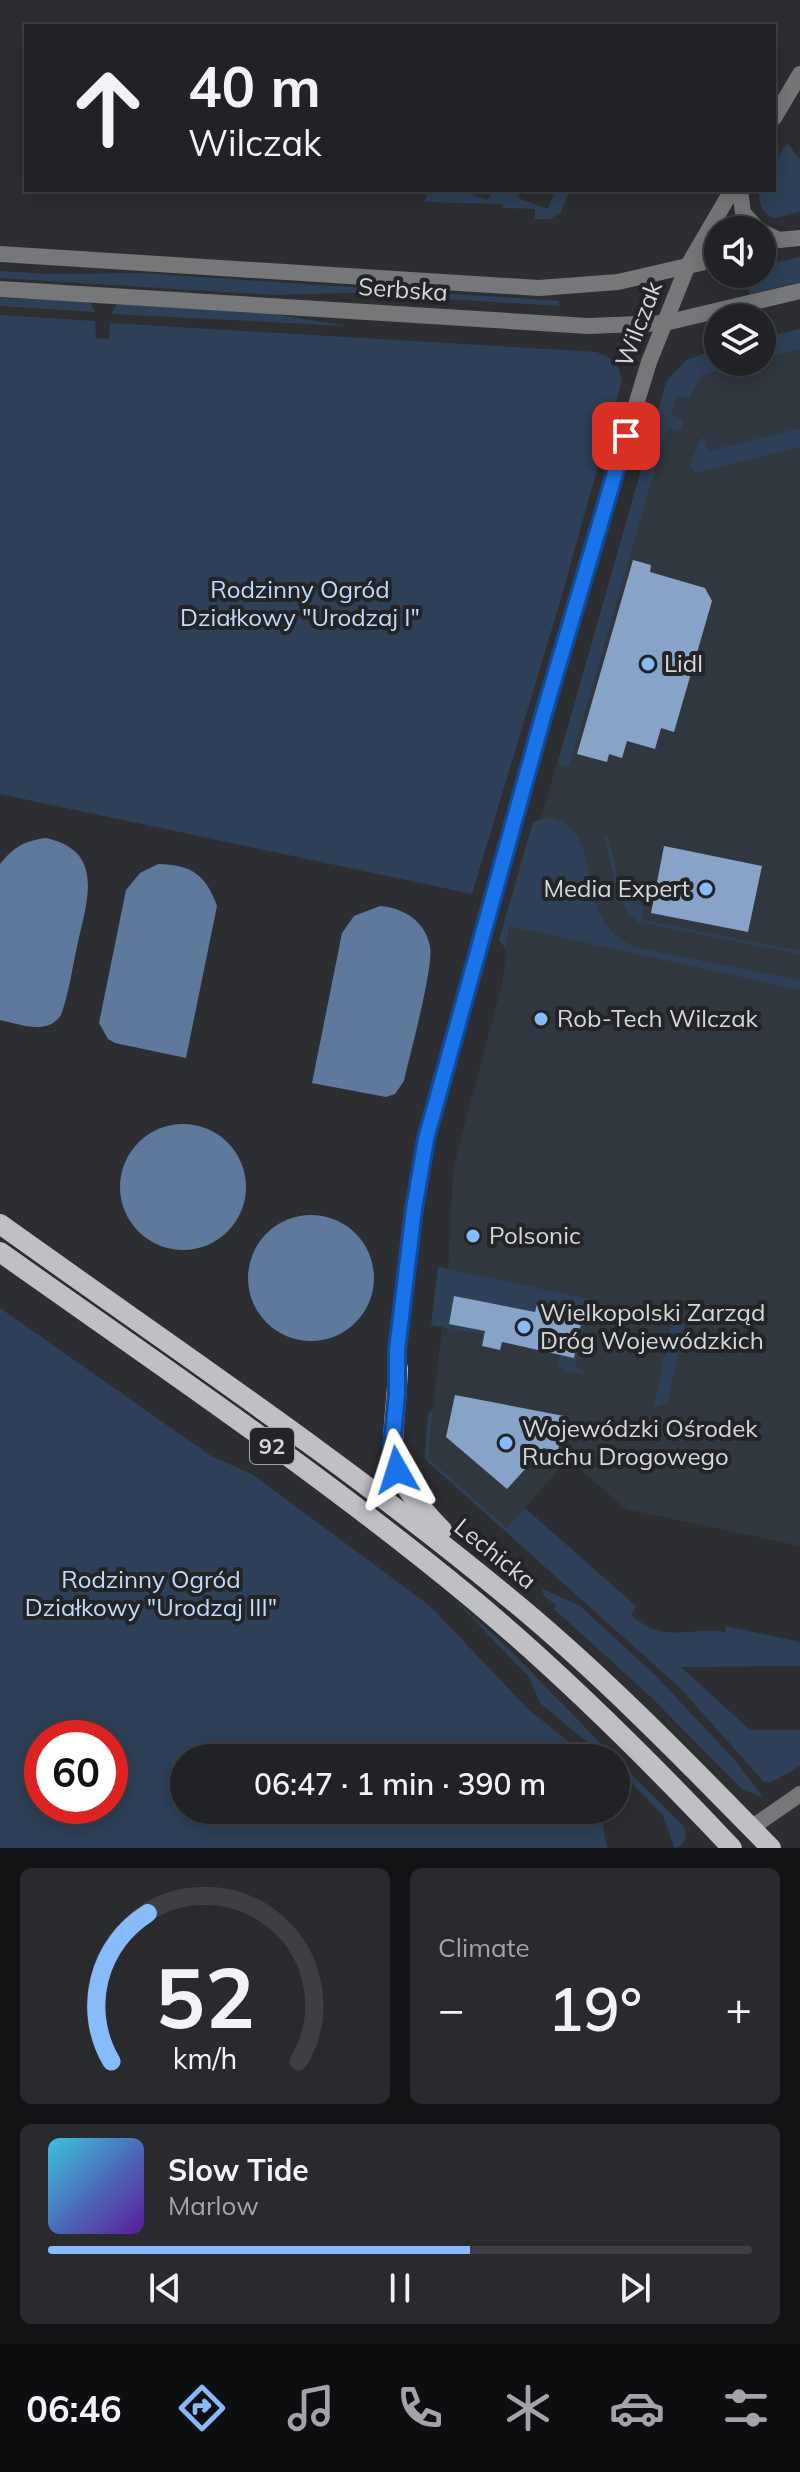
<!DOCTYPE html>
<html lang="en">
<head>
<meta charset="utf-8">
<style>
  :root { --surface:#212225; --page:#292a2d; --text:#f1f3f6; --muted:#a2a4a7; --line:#3e3f42; --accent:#87bbfb }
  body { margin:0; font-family:Mulish,sans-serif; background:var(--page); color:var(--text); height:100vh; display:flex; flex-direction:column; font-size:30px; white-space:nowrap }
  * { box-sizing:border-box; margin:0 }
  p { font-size:26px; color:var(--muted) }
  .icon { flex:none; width:44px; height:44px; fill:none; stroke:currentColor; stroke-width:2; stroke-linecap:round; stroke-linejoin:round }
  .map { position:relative; height:1848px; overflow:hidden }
  .sheet { display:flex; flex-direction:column; gap:20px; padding:20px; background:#121314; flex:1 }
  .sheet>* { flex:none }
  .banner { position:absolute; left:24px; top:24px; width:752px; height:168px; border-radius:0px; box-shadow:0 4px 20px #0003,0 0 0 2px var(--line); background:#212225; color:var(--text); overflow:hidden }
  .controls { position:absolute; left:704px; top:216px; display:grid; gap:16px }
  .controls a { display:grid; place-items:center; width:72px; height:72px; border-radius:50%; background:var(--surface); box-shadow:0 4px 20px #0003,0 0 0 2px var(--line); font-size:40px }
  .speed { position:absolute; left:24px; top:1720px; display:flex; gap:16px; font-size:40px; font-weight:700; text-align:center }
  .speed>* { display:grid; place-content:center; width:104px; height:104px; border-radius:50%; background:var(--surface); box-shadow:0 4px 20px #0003,0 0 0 2px var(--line); line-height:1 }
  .speed .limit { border:12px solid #d22; background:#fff; color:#111 }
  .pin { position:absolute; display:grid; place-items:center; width:68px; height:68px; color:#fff; margin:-34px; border-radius:16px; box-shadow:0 4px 12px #0006 }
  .me { position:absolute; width:88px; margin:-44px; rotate:354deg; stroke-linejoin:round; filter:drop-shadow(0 0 6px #0008) }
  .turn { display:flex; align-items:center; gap:28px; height:168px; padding:0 32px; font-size:36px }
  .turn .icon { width:104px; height:104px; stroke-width:2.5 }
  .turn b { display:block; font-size:56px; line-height:68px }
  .big { font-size:60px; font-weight:600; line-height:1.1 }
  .sheet .tile { flex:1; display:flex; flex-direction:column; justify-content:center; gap:12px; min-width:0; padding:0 28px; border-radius:12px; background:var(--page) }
  .sheet .dial { align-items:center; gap:0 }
  .dial svg { height:208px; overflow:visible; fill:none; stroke:var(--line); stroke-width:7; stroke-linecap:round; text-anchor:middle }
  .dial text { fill:var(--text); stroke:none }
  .song { display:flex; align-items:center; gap:24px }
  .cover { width:96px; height:96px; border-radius:12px; background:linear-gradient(135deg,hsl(190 70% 55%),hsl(270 70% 35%)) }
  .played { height:8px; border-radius:4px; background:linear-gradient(90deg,var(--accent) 60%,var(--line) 60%) }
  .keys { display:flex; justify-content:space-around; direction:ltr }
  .heat { display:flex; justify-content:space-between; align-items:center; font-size:44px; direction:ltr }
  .sheet .tiles { flex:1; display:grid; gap:20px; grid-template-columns:1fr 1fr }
  .tile:last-child { grid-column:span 2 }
  .trip { position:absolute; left:170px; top:1744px; width:460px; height:80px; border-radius:40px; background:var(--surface); box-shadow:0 4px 20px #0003,0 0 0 2px var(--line); font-weight:600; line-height:80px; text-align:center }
  .tab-bar { display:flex; height:128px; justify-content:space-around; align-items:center; background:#0d0e0f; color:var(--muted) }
  .tab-bar .icon { width:56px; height:56px }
  .tab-bar .selected { color:var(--accent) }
  .tab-bar b { font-size:36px; color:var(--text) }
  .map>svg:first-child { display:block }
  .built { fill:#31373f }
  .green { fill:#2d4057; fill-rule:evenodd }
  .water { fill:#5e799b }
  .building { fill:#87a4c8 }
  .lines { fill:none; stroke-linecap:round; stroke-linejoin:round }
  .minor { stroke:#767779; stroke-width:16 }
  .tertiary { stroke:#767779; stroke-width:16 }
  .primary { stroke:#bec0c4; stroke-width:20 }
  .route-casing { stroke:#114b97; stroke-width:20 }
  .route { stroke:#1a73e8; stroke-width:14 }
  .poi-dot { fill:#87bbfb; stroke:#222427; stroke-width:3 }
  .labels { text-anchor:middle; stroke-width:8; stroke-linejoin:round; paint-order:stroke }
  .shield { fill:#222427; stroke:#9fa1a4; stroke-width:2 }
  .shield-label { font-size:22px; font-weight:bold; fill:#d5d7d9 }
  .street-label { font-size:24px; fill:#d5d7d9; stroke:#222427 }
  .park-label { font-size:24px; fill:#bfdafc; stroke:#222427 }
  .poi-label { font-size:24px; fill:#d5d7d9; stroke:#222427; text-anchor:start }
</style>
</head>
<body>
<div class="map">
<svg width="800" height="1848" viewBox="0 0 800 1848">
  <rect width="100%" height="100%" fill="#2c2e31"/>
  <!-- built -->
  <polygon class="built" points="800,344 800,1546 626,1509 568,1459 507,1528 428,1458 448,1269 453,1169 502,984 509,926 666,396 711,367 732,362 762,362 762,354"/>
  <!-- green -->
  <g class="green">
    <path d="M 787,143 L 800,159 L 800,212 L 774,218 C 762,214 758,202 759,190 L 774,190 L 774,165 Z"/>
    <polygon points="429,190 461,190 488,200 492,190 520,193 518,198 548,209 555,190 570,190 560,214 549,219 535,219 535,209 503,208 502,204 424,202"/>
    <polygon points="800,257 800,282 750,294 745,274 762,274 762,266"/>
    <polygon points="0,271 49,274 141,273 559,301 559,306 351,293 274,295 0,278"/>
    <polygon points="0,298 90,302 95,312 0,306"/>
    <polygon points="117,304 273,314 348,326 111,314"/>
    <polygon points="0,315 95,321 96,338 109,339 110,323 597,352 616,361 622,380 560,602 472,894 0,794"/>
    <polygon points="800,329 800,349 762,359 762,338"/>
    <polygon points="718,349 718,362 748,362 702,375 689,399 677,396 671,415 684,419 680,431 667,428 569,767 562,767 558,762 666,382 686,360"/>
    <polygon points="800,428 800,447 699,472 694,472 690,467 699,441 704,437 708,451"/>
    <path d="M 548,817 C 612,828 565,929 643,949 L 800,980 L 800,990 L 509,926 L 506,949 L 499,940 L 533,822 Z"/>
    <path d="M 607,836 C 618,860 613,900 644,906 L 642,920 L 800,951 L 800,954 L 638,922 C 614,905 612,865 605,838 Z"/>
    <polygon points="438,1267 589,1299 575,1368 587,1371 583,1374 564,1371 558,1364 560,1355 574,1357 583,1313 537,1304 535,1312 454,1296 449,1324 485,1331 484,1335 431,1325"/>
    <path d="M 0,1308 L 211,1456 L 252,1474 L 430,1606 L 529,1710 L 573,1745 L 570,1751 L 577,1758 L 184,1758 L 184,1810 L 600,1810 L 607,1848 L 0,1848 ZM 42,1738 L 110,1738 L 110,1806 L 42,1806 Z"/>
    <polygon points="672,1318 685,1321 668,1402 654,1408"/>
    <path d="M 433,1409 L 428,1458 L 507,1528 L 525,1508 L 636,1606 L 631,1615 C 664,1645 689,1626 725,1632 L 726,1626 L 800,1642 L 800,1666 L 681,1667 L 750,1730 L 800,1730 L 800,1766 L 772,1782 L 764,1782 L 680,1688 L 427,1461 L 425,1457 L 428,1413 Z"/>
    <polygon points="542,1589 579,1605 654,1674 733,1758 763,1797 743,1790 652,1698 554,1609 556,1605 544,1596"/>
    <polygon points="452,1597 509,1649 615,1758 606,1758 540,1703 529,1677"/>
    <polygon points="616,1759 684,1827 686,1837 681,1846 675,1848 662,1814 616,1767"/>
  </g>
  <!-- water -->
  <g class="water">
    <path d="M 46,838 C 107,851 86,903 77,947 C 72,969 69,993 61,1015 C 47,1036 20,1024 0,1020 L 0,864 C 14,847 24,841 46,838 Z"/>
    <path d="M 158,864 C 192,865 205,874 217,906 L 186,1058 L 115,1043 L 108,1039 L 99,1023 L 126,890 L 140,873 Z"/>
    <path d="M 380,906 C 404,908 425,921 430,946 C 434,967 410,1054 404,1081 L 395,1094 L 386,1097 L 312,1083 L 342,933 L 354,916 Z"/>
    <circle cx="183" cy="1187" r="63"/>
    <circle cx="311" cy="1278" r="63"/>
  </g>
  <!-- building -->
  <g class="building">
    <polygon points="633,560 651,565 650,572 705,588 712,601 674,732 661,728 655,749 627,741 622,758 609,754 607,762 577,754"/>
    <polygon points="664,846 762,866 748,932 651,913"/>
    <polygon points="454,1296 535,1312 537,1304 583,1313 574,1358 502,1342 500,1350 482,1346 485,1331 449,1324"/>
    <polygon points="455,1395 564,1416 558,1451 543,1448 541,1460 535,1458 507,1489 446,1437"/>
  </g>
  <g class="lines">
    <!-- minor -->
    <g class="minor">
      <polyline points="774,118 800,74"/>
      <polyline points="398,1368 397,1350 420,1169 434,1106 575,605 649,362 687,267 732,190"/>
      <polyline points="751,1828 800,1794"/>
    </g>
    <!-- tertiary -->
    <g class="tertiary">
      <polyline points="740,190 743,213 759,230"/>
      <polyline points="762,232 779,240 800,238"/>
      <polyline points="0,254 539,288 618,282 718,259"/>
      <polyline points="0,289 588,326 665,323 800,291"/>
    </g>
    <!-- primary -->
    <g class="primary">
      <path d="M 0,1224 C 169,1345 343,1461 503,1593 C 599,1671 685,1760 771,1848"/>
      <path d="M 0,1252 C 158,1364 320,1473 469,1596 C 563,1674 649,1760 732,1848"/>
      <path d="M 398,1368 C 395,1452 376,1463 442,1530"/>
    </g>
  </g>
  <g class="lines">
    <defs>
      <polyline id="route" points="397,1470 392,1447 397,1393 397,1350 414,1209 426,1139 544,713 626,436"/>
    </defs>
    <!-- route casing -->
    <use href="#route" class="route-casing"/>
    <!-- route -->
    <use href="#route" class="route"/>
  </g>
  <!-- markers -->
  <g class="poi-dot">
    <circle cx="648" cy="664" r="8"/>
    <circle cx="706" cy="889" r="8"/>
    <circle cx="541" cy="1019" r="8"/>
    <circle cx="473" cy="1236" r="8"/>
    <circle cx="524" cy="1327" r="8"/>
    <circle cx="506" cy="1443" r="8"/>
  </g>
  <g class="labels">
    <!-- shield labels -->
    <rect class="shield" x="250" y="1428" width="44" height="36" rx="6"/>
    <g class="shield-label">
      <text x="272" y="1454">92</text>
    </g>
    <!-- street labels -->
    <g class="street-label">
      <text transform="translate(403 290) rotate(4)" y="8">Serbska</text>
      <text transform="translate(639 324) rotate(-69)" y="8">Wilczak</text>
      <text transform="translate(495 1554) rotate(39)" y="8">Lechicka</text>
    </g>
    <!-- park labels -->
    <g class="park-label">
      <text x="300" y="598">Rodzinny Ogród<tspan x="300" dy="28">Działkowy "Urodzaj I"</tspan></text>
      <text x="151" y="1588">Rodzinny Ogród<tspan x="151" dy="28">Działkowy "Urodzaj III"</tspan></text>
    </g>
    <!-- poi labels -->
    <g class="poi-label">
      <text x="664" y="672">Lidl</text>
      <text x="690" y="897" text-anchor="end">Media Expert</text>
      <text x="557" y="1027">Rob-Tech Wilczak</text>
      <text x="489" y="1244">Polsonic</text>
      <text x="540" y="1321">Wielkopolski Zarząd<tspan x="540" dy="28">Dróg Wojewódzkich</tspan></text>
      <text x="522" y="1437">Wojewódzki Ośrodek<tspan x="522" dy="28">Ruchu Drogowego</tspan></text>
    </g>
  </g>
</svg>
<div class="controls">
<a><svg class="icon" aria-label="sound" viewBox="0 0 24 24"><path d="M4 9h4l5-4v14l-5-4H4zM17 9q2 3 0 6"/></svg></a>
<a><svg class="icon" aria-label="layers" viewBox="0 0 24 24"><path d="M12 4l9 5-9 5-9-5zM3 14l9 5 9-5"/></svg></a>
</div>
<div class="speed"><div class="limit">60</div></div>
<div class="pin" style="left:626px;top:436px;background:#d93025"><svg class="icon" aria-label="arrive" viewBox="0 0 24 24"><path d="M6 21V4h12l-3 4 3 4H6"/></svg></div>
<svg class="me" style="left:397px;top:1470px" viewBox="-20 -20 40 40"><path d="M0-17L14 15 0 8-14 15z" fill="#1a73e8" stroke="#fff" stroke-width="4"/></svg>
<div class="trip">06:47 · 1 min · 390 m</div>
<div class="banner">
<div class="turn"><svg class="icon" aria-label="ahead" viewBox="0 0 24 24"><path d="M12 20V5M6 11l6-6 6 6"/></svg><div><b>40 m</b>Wilczak</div></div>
</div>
</div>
<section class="sheet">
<div class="tiles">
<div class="tile dial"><svg viewBox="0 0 100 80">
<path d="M14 69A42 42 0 1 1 86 69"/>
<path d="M14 69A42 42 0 0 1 28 12" stroke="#87bbfb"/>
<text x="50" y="56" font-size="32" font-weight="700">52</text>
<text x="50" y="72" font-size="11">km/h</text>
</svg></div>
<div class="tile"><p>Climate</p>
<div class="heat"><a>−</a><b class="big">19°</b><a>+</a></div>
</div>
<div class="tile">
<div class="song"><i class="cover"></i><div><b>Slow Tide</b><p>Marlow</p></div></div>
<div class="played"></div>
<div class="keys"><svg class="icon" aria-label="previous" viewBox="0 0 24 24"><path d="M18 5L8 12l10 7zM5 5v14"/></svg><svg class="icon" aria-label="pause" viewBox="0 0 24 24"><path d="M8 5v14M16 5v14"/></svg><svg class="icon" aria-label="next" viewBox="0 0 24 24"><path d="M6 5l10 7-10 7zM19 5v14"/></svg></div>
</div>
</div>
</section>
<nav class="tab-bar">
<b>06:46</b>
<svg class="icon selected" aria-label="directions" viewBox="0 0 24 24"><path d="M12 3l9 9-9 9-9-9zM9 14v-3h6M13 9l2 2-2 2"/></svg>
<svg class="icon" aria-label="music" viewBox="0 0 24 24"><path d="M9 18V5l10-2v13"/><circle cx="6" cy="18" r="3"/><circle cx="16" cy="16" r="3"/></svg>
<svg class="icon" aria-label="phone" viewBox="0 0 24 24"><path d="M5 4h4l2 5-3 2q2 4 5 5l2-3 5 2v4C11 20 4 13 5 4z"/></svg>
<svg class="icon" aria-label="climate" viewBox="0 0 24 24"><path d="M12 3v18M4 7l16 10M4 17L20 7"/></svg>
<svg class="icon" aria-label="car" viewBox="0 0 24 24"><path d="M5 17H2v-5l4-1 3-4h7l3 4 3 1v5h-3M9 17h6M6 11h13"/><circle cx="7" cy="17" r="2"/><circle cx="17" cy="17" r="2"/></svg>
<svg class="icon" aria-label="filters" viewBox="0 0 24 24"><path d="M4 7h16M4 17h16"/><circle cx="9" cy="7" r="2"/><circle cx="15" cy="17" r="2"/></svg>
</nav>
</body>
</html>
